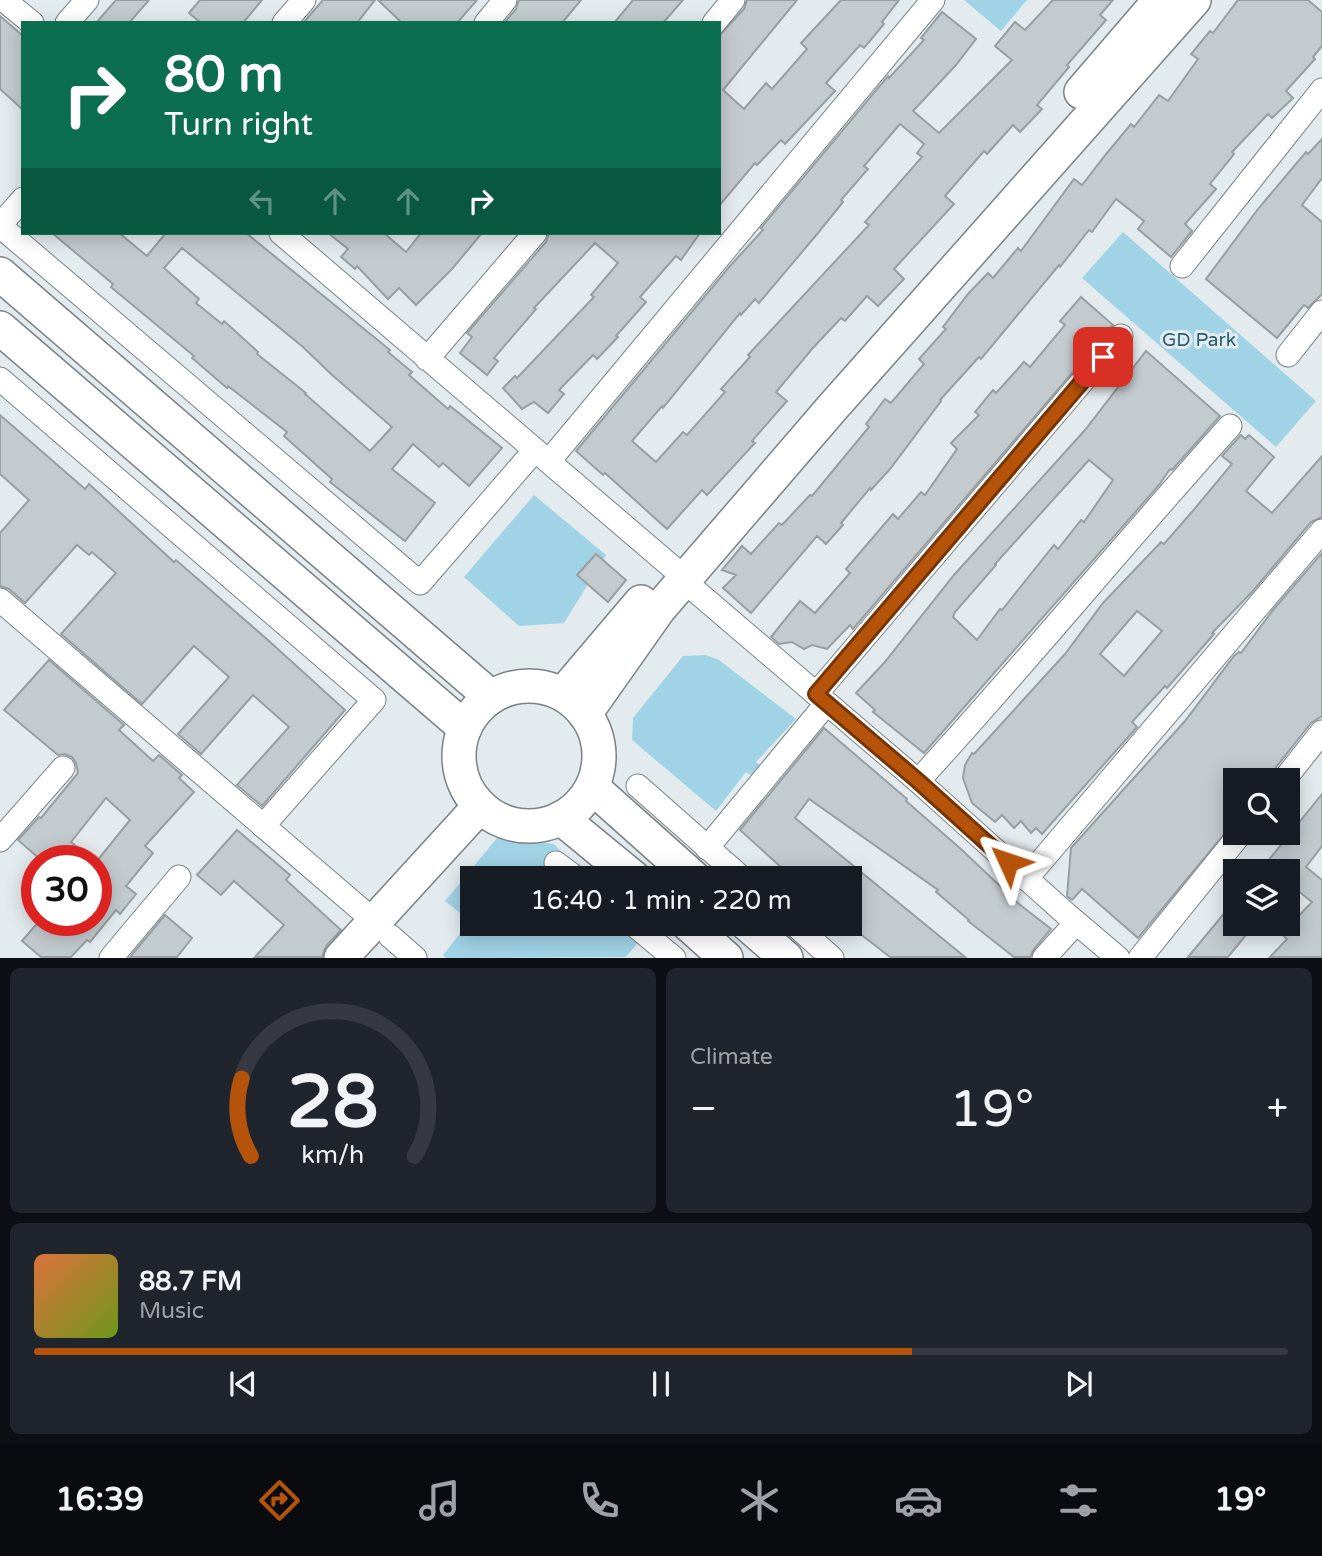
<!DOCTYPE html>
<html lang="en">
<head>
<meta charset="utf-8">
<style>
  :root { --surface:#171b24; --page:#20242c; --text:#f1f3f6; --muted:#9ea1a6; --line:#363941; --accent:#b45309 }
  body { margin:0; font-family:"Varela Round",sans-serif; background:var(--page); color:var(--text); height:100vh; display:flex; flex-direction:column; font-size:26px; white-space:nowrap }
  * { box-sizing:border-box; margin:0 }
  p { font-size:23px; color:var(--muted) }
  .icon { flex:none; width:38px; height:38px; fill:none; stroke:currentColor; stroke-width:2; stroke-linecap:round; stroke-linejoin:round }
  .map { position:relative; height:958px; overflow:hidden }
  .sheet { display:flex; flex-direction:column; gap:10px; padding:10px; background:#0d0f14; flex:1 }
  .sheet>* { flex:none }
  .top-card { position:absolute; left:21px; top:21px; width:700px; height:214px; border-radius:0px; box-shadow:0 4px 18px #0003; background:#0b6e4f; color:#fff; overflow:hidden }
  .tools { position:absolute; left:1223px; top:768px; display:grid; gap:14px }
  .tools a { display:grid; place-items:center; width:77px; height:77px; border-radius:0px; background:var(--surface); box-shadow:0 4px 18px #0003; font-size:35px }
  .speed { position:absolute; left:21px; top:845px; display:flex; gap:14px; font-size:35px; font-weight:700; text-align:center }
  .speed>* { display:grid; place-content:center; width:91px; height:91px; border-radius:50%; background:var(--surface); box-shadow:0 4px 18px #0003; line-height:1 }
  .speed .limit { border:10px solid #d22; background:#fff; color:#111 }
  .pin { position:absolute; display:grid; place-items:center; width:60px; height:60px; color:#fff; margin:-30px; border-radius:14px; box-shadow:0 4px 10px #0006 }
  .me { position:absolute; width:77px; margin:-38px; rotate:312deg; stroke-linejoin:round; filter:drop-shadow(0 0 5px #0008) }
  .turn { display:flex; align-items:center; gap:24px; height:147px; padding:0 28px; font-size:32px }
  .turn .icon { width:91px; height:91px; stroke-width:2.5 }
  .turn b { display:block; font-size:49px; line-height:60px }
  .lanes { display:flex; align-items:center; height:66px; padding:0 28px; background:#0003; justify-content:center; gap:35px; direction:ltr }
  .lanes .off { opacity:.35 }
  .big { font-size:52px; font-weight:600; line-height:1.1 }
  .sheet .widget { flex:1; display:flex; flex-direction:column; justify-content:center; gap:10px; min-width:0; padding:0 24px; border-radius:10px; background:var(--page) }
  .sheet .dial { align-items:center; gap:0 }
  .dial svg { height:182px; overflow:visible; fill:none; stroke:var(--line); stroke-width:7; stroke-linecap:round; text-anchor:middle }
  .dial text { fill:var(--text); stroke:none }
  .song { display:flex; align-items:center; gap:21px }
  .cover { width:84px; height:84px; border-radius:10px; background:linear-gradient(135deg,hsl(20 70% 55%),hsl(80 70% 35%)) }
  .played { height:7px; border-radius:4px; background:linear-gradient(90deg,var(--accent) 70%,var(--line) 70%) }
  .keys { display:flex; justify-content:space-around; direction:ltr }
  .heat { display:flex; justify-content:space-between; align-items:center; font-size:38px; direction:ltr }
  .sheet .tiles { flex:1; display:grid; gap:10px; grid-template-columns:1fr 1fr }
  .widget:last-child { grid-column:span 2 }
  .trip { position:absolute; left:460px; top:866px; width:402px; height:70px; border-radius:0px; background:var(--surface); box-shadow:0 4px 18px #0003; font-weight:600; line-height:70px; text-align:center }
  .dock { display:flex; height:112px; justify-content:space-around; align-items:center; background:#090b0e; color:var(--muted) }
  .dock .icon { width:49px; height:49px }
  .dock .active { color:var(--accent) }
  .dock b { font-size:32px; color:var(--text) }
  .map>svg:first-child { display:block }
  .green { fill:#a1d3e6 }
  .building { fill:#c4cbce; stroke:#989fa2; stroke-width:2; fill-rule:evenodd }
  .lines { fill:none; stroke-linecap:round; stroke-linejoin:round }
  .street-casing { stroke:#7b8285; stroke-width:25 }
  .secondary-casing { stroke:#7b8285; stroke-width:36 }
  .street { stroke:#fff; stroke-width:23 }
  .secondary { stroke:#fff; stroke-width:33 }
  .route-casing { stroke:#753606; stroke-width:18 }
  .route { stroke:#b45309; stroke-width:12 }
  .labels { text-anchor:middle; stroke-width:6; stroke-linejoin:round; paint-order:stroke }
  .park-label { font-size:19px; fill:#275e71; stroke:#e4ebee }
</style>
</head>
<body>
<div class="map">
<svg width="1322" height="958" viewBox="0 0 1322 958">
  <rect width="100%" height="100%" fill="#e4ebee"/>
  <!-- green -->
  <g class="green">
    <polygon points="964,0 1027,0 1001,31"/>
    <polygon points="1123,232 1316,401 1276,447 1082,278"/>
    <polygon points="534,495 606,555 564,623 519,626 464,577"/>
    <polygon points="706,655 719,660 796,719 756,762 768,771 759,781 746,772 716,811 632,740 633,718 683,656"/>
    <polygon points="497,838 554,844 586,878 472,878 472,924 627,924 641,939 626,957 446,958 443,955 470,921 445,901"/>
  </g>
  <!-- building -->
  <g class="building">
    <polygon points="116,0 149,0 129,23 96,23"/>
    <polygon points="200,0 262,0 243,23 201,23 189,13"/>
    <polygon points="323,0 375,0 357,23 303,23"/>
    <polygon points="378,0 477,0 457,23 402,23"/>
    <polygon points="519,0 581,0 562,23 504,23 516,9"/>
    <polygon points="633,0 683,0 663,23 614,23"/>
    <polygon points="747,0 797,0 723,90 744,109 766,83 772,89 807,49 801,43 841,0 899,0 882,22 884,24 864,48 860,45 826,83 835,91 785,144 781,140 757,165 755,163 719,206 719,36 744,9"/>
    <path d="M 1053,0 L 1113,0 L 1100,15 L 1106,20 L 1067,65 L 1069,67 L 1037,105 L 1042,109 L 1020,132 L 1013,125 L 987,154 L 984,151 L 945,196 L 954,204 L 894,269 L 904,279 L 878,306 L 867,296 L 845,321 L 841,318 L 812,349 L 776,392 L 787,401 L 752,441 L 755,443 L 707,495 L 702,490 L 667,529 L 605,473 L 603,475 L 576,451 L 730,266 L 763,230 L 761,228 L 888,76 L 889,78 L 924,40 L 921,38 L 942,12 L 976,39 L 956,65 L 913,111 L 939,133 L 1012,60 L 995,46 L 1015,22 L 1025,30 ZM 900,124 L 924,144 L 917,153 L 922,157 L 865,222 L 869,225 L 748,355 L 750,357 L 721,389 L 725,392 L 687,435 L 683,432 L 656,462 L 632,441 L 662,406 L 663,408 L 740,313 L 741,315 L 755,299 L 759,303 L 818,233 L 843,202 L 841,200 L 868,169 L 864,166 Z"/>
    <polygon points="1238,0 1308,0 1322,12 1322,46 1313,57 1315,59 1286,91 1293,98 1272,118 1268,114 1232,152 1234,154 1210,184 1216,189 1185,224 1192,231 1171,257 1138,229 1144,221 1116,199 1092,232 1089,230 1060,267 1059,265 981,359 979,357 940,400 941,401 890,469 871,490 870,488 841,523 843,525 826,544 817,536 751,613 723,588 736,575 722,570 742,546 751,554 779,523 782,525 810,495 812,496 869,427 866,424 885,399 891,403 924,364 919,359 946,329 943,327 968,294 988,273 993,278 1018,248 1021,251 1074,179 1082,185 1107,153 1131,124 1134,127 1159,95 1168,101 1198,59 1191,54 1210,31 1213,33"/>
    <polygon points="0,16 23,36 23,110 0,89"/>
    <polygon points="1322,139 1322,178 1302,205 1322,222 1322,294 1308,308 1304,305 1277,338 1206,279 1258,209 1306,152 1308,154"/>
    <path d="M 52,233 L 119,233 L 147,256 L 165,234 L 163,233 L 246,233 L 390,350 L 388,352 L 412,372 L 409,375 L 448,409 L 450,406 L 502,448 L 469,486 L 443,463 L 439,467 L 413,444 L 392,469 L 435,503 L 405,541 L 330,482 L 332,479 L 284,436 L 287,432 L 228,386 L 227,388 L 192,358 L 194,356 L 111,287 L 113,284 ZM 182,248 L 303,347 L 331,374 L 392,427 L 370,451 L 305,394 L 306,393 L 257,354 L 258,352 L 224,321 L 222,324 L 196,303 L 199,299 L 164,268 Z"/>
    <polygon points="328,233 384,233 406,252 421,233 482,233 452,269 416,305 399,288 388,299 357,266 355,269 341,257 348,249"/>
    <polygon points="549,233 700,233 681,260 676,256 640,297 646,302 616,336 618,337 597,359 593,355 559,390 564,394 548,413 534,402 522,409 503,388 515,376 517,378 594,297 591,295 618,263 595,243 534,308 536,309 494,358 498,361 487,375 460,353 472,337 467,333 546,242"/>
    <polygon points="1081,297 1113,325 853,629 850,625 827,649 812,645 804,649 792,642 779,644 771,637 800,601 815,613 850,573 846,569 893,514 898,519 921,492 925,495 957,449 951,443 979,415 975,412 993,390 996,393 1024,362 1030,367 1065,325 1060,321"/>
    <path d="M 1146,351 L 1220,416 L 1172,470 L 1170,469 L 1159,485 L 924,753 L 873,712 L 875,710 L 856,693 L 884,663 L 954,575 L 1085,430 ZM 1089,460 L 1113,480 L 1084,522 L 1081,520 L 1058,549 L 1054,545 L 1002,610 L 1000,609 L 977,640 L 953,617 L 955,612 L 996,565 L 995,564 Z"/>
    <polygon points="0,415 85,489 89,484 174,562 176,560 269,641 345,710 262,806 237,785 289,727 253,695 201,754 178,734 229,677 194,646 142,704 61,634 116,573 92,552 89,555 77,545 25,603 9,589 0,586 0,533 29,500 0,474"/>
    <path d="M 1241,435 L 1245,439 L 1249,435 L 1274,457 L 1246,491 L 1272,513 L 1322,456 L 1322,517 L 1311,522 L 1252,592 L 1212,633 L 1214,634 L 1167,688 L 1165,686 L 1132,722 L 1137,727 L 1042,834 L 1036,828 L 1031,833 L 1021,821 L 1014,828 L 1002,815 L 995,822 L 972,803 L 963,778 L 965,765 L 972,753 L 974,754 L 1065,654 L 1103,603 L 1161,542 L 1164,544 L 1191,513 L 1232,464 L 1222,456 ZM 1137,611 L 1162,631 L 1124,676 L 1100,654 Z"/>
    <polygon points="1322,553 1322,716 1311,723 1273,771 1270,780 1236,780 1236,820 1138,938 1082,889 1072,900 1067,896 1071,848 1185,721 1234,656 1239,652 1241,653 1273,610"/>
    <polygon points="596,554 626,580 608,602 577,575"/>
    <polygon points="49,660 124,725 119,730 153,761 159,755 182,775 179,778 194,792 145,846 153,853 126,886 136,894 120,914 116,910 90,942 87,940 71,957 41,957 22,941 40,920 96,920 96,862 130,820 106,798 71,842 94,861 42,861 18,840 39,817 41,818 78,773 76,763 72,757 65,754 58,755 4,710"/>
    <polygon points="824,728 907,799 906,801 962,850 1019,904 1051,929 1034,949 1030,957 1014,957 968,921 969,920 936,892 938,890 809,799 795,818 965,957 890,957 850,926 850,878 793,878 740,830"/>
    <polygon points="1322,794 1322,846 1306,867 1322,880 1322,957 1270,957 1287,939 1271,924 1291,924 1312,902 1292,886 1288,890 1288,872 1259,872"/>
    <polygon points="237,830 290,875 286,880 341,930 326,946 322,957 255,957 284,925 234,881 221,895 197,875"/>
    <polygon points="1236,899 1236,924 1255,924 1228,957 1188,957"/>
    <polygon points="165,915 192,938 177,957 130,957"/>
  </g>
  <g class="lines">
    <defs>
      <g id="street">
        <polyline points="4,0 32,23"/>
        <polyline points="67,23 87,0"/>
        <polyline points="284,23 304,0"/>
        <polyline points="486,23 505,0"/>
        <polyline points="714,23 733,0"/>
        <polyline points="0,225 23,199"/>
        <polyline points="0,226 420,583 535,450"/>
        <polyline points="281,233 672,567"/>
        <polyline points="1182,266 1322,90"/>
        <polyline points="1288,355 1322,312"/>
        <polyline points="427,359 535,233"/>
        <polyline points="0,379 374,700 263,826"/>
        <polyline points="549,461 933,0"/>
        <polyline points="684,581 918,781 1065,913 1118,958"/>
        <polyline points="0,600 373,920"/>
        <polyline points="816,694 1121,336"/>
        <polyline points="1284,780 1322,732"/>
        <path d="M 918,781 C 1025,665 1124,543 1230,426"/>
        <polyline points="638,786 742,878"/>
        <polyline points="0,840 63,768"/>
        <polyline points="707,848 826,704"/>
        <polyline points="556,863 576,878"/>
        <polyline points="1026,879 1322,531"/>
        <polyline points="633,924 674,958"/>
        <polyline points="794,924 832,958"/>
        <polyline points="390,936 415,958"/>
        <polyline points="111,958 179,877"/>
        <polyline points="1044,958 1076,923"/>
        <polyline points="1140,958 1241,833"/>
      </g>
      <g id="secondary">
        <polyline points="1081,92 1160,0"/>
        <polyline points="0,274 491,697"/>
        <polyline points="0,328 465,728"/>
        <circle cx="529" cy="756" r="70"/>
        <polyline points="563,694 641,602"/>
        <polyline points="585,714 659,609 832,408 1194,0"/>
        <polyline points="592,787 694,878"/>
        <polyline points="561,818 634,878"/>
        <polyline points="688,924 726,958"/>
        <polyline points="747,924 786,958"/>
        <polyline points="341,958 480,806"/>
      </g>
    </defs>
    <!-- street casing -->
    <use href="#street" class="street-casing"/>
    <!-- secondary casing -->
    <use href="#secondary" class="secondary-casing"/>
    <!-- street -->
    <use href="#street" class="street"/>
    <!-- secondary -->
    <use href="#secondary" class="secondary"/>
  </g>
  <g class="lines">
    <defs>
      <polyline id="route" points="1008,862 918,781 816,694 1103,357"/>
    </defs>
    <!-- route casing -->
    <use href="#route" class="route-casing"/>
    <!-- route -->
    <use href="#route" class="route"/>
  </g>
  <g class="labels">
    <!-- park labels -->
    <g class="park-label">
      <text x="1199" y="346">GD Park</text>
    </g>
  </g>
</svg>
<div class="tools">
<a><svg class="icon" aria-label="search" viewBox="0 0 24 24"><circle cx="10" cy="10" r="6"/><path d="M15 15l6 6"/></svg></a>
<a><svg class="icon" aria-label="layers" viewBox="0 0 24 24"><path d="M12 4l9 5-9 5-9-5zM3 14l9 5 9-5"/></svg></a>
</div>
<div class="speed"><div class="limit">30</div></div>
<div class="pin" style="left:1103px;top:357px;background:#d93025"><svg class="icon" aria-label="arrive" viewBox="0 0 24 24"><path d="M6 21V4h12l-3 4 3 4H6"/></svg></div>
<svg class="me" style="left:1008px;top:862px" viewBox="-20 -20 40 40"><path d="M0-17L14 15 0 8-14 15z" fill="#b45309" stroke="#fff" stroke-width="4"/></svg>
<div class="trip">16:40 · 1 min · 220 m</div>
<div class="top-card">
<div class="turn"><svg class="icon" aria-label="right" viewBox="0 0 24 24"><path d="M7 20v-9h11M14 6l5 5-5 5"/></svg><div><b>80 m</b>Turn right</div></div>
<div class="lanes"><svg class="icon off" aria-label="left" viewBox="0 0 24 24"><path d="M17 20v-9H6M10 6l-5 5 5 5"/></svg><svg class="icon off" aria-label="ahead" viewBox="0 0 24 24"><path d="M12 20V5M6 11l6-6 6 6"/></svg><svg class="icon off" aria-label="ahead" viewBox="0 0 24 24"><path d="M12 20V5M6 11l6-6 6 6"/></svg><svg class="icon" aria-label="right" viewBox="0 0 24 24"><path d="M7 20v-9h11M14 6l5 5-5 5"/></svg></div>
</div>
</div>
<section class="sheet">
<div class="tiles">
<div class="widget dial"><svg viewBox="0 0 100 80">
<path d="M14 69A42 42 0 1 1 86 69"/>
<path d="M14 69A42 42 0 0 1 10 35" stroke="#b45309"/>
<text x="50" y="56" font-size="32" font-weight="700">28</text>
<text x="50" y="72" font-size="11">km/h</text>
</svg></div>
<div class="widget"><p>Climate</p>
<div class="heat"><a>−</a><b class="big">19°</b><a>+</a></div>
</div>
<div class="widget">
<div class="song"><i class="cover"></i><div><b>88.7 FM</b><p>Music</p></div></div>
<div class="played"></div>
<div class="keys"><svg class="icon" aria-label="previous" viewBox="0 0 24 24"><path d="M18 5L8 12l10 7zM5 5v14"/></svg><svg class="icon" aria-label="pause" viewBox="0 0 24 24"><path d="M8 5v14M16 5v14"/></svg><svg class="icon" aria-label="next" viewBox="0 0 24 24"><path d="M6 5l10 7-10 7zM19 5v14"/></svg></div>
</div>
</div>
</section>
<nav class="dock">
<b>16:39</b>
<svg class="icon active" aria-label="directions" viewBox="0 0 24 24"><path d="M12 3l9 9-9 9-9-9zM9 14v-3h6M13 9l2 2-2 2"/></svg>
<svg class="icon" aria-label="music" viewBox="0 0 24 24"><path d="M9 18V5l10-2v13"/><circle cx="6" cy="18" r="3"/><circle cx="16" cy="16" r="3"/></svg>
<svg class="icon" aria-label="phone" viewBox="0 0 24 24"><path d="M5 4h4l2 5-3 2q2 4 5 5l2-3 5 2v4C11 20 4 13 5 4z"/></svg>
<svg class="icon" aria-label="climate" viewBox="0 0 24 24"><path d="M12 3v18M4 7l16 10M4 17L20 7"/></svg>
<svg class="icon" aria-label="car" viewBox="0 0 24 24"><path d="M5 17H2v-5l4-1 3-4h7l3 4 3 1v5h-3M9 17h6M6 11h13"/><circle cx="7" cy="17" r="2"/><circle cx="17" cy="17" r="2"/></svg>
<svg class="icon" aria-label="filters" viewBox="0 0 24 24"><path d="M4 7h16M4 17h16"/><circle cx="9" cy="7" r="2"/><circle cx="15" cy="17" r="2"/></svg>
<b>19°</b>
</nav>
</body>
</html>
